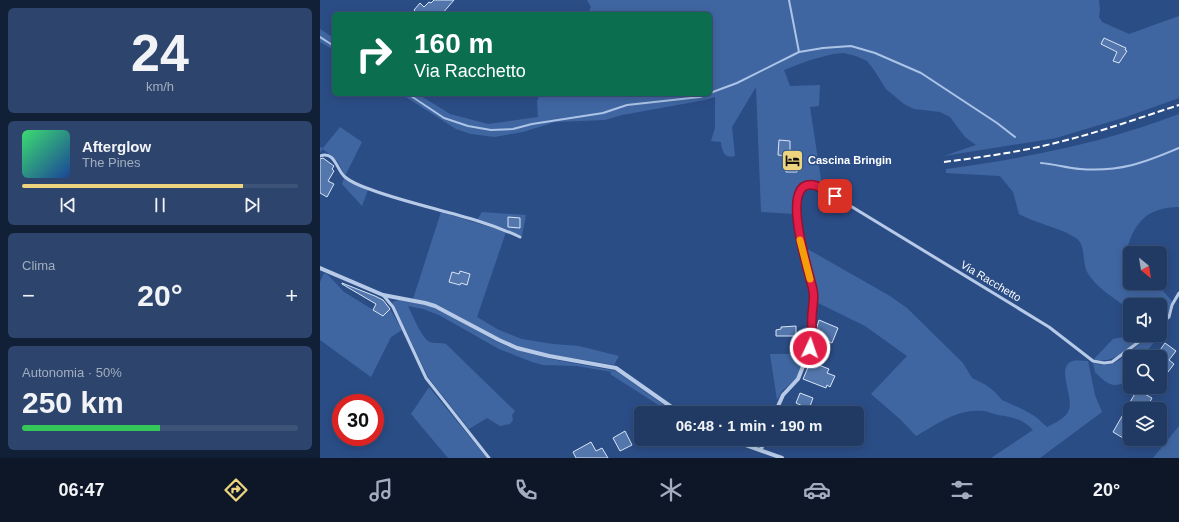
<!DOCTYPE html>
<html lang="it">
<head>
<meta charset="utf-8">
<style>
  :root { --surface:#203a64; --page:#2d456d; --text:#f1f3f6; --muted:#a2adbf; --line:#3d5478; --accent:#edd47f }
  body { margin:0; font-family:Helvetica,sans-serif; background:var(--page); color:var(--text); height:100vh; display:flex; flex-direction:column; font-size:15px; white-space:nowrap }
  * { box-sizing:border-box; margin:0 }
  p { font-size:13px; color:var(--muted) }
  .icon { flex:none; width:22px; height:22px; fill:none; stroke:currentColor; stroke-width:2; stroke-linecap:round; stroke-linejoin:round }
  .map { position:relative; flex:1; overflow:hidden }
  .side { display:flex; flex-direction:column; gap:8px; padding:8px; background:#122037; width:320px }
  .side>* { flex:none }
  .banner { position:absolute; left:12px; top:12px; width:380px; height:84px; border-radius:6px; box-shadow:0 2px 10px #0003,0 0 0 1px var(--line); background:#0b6e4f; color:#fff; overflow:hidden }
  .needle { width:26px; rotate:150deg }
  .buttons { position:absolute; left:803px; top:246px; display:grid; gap:8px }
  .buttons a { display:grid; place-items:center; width:44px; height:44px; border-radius:6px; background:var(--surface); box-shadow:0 2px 10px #0003,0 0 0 1px var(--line); font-size:20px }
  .speed { position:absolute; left:12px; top:394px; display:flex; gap:8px; font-size:20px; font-weight:700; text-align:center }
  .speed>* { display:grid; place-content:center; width:52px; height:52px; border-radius:50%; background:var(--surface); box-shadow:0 2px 10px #0003,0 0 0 1px var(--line); line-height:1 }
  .speed .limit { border:6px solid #d22; background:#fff; color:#111 }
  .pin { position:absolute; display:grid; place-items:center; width:34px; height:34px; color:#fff; margin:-17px; border-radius:8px; box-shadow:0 2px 6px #0006 }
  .me { position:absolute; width:44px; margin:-22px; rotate:3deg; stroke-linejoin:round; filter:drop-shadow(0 0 3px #0008) }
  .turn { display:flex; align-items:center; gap:14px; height:84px; padding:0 16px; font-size:18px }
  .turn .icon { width:52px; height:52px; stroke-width:2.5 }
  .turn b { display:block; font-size:28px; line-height:34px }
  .big { font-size:30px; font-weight:600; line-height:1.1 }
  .side .widget { flex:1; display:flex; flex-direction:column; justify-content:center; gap:6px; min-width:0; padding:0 14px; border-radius:6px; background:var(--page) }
  .side .dial { align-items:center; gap:0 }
  .dial b { font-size:52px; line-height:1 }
  .song { display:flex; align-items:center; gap:12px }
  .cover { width:48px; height:48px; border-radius:6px; background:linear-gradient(135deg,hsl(140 70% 55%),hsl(220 70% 35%)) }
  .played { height:4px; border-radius:2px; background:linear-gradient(90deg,var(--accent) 80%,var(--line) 80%) }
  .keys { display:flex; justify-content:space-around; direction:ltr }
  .heat { display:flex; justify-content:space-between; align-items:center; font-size:22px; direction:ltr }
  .charge { height:6px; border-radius:3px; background:linear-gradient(90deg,#34c759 50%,var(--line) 0) }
  .trip { position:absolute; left:314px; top:406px; width:230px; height:40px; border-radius:6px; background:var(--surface); box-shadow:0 2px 10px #0003,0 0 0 1px var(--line); font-weight:600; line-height:40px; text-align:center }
  .dock { display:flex; height:64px; justify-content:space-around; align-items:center; background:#0d1728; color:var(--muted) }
  .dock .icon { width:28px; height:28px }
  .dock .selected { color:var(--accent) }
  .dock b { font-size:18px; color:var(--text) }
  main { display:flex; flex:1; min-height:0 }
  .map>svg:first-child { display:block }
  .green { fill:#4066a2 }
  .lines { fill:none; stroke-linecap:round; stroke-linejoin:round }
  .stream { stroke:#acc4e7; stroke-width:2 }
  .building { fill:#5377ad; stroke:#dae5f6 }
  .lane { stroke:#b7cae7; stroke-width:3 }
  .street { stroke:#b7cae7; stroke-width:4 }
  .rail { stroke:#fff; stroke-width:2; stroke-dasharray:7 3; stroke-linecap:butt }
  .route-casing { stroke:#92132f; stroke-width:10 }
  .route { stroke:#e11d48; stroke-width:7 }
  .slow { stroke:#f59e0b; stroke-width:7 }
  .labels { text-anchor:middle; stroke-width:3; stroke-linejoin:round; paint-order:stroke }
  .poi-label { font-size:11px; font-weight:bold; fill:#fff; stroke:#2b4d86; text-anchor:start }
  .street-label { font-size:11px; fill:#fff; stroke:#2b4d86 }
</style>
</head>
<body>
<main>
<section class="side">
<div class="widget dial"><b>24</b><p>km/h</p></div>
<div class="widget">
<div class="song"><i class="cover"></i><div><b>Afterglow</b><p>The Pines</p></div></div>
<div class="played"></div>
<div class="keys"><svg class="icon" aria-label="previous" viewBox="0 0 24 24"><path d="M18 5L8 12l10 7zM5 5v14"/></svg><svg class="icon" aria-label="pause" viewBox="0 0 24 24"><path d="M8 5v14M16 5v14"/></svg><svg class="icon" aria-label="next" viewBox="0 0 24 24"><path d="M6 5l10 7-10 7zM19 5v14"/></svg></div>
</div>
<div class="widget"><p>Clima</p>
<div class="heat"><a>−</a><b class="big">20°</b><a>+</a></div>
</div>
<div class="widget"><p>Autonomia · 50%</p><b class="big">250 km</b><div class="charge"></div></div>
</section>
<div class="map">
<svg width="859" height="458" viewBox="0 0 859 458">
  <rect width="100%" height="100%" fill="#2b4d86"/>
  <!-- green -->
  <g class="green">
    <path d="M 267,0 L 779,0 L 780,10 L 779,17 L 782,22 L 809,34 L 859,16 L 859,98 L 806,117 L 736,138 L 624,156 L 656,145 L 645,137 L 630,117 L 620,112 L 594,109 L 584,104 L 566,89 L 554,70 L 547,61 L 536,56 L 524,53 L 513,54 L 490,60 L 464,70 L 470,86 L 500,85 L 499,106 L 490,107 L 502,186 C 479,175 475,196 475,214 L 441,212 L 436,87 L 412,127 L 415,156 C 404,159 402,151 401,142 L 391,141 L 395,128 L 395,97 L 385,100 L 302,115 L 285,120 L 235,122 L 203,132 L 174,137 L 151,134 L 136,129 L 81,94 L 98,94 L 130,114 L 168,124 L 218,117 L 217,101 L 220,94 L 390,94 L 390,14 L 268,14 L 271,7 Z"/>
    <polygon points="0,29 14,38 14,50 0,42"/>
    <path d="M 859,114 L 859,207 C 829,207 814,221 807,250 L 810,253 L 810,283 L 836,283 L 852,301 L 847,317 L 840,323 L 840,305 L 810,305 L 810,310 C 796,299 776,288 767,272 C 762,261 766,245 756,238 C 739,227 717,224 699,214 L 693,192 L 680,176 L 626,173 L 626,169 C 706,158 784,143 859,114 Z"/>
    <polygon points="20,127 42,142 25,176 18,162 3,149 0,152 0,147 3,148"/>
    <polygon points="24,178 48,190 42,206 22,184"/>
    <path d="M 121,212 L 186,232 L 157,317 L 179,330 L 202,339 L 233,344 L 259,346 L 299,356 L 294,365 C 262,358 227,357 195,346 C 160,332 131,306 93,299 Z"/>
    <polygon points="162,212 206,215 202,236 186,229 157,220"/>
    <path d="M 484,247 L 570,296 L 587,308 L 643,363 L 652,378 L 666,385 L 675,392 L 682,400 L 704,410 L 716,417 L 727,427 C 735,423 746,418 749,410 C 754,396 735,366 753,361 C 757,360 764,361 768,361 L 775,395 L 782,412 L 720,458 L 671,458 L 713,430 C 703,419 692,417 678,415 C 673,414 668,411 663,411 C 638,408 617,424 596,436 L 581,420 L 551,394 L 587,356 L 545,326 L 496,302 L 495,289 Z"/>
    <polygon points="4,273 8,275 24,292 63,316 70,309 82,330 71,337 51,377 0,340 0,282"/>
    <path d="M 79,300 L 110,306 L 126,313 L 177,342 L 194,349 L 231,359 L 296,371 L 355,413 L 351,413 L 290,374 L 292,372 L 257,366 L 223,365 L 212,362 L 179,349 L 119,315 L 103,309 L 88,306 C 92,314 102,339 110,342 C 116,344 121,342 126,344 L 195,411 L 192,415 L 193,420 L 190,424 L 180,426 L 167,418 L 149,429 L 108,377 L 72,302 Z"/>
    <path d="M 846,322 L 843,332 L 822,357 L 810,357 L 810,374 L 803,383 C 791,389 783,380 775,372 L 773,363 L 782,365 L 793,364 L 802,358 L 831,335 L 840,335 L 840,328 Z"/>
    <path d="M 815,335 L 826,335 C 811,346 793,366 774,359 L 793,339 Z"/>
    <polygon points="450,354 487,354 476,379 462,391 457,400"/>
    <polygon points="109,387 167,458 128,458 91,414"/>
    <polygon points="859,426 859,458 833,458"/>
  </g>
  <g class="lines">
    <!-- stream -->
    <g class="stream">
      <polyline points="469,0 479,52"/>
      <polyline points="0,37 14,46"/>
      <polyline points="390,93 417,83 479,52 503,48 531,46 555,53 601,73 677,123 695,137"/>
      <polyline points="88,94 124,118 148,126 171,130 193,129 212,124 283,113 307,105 380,97 388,94"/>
      <path d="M 721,163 C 734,164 747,168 760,169 C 800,172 824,163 859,148"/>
    </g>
  </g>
  <!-- building -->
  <g class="building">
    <polygon points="114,0 134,0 122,14 98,14 94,10 100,3 104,7 109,2 111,3"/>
    <polygon points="784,38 806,48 805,50 807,51 799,63 793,61 797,52 781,44"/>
    <polygon points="459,140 470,141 470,151 478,151 477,172 466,172 467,156 458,155"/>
    <polygon points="3,158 14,166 12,169 14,171 8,181 14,184 7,197 0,193 0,159"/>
    <polygon points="188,217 200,218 200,228 188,227"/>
    <polygon points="140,271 150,274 147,285 141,283 140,285 129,282 132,272 139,274"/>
    <polygon points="22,283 55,296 63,300 70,309 63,316 53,310 56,304 22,284"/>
    <polygon points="499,320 518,328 512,343 501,338 503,333 496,330"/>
    <polygon points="476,326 476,336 456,336 456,330 461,329 461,327"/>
    <polygon points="845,343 856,351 849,360 854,364 848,372 844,369 840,374 840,355 838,353"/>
    <polygon points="496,364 509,369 507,373 515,376 510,387 507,385 506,388 483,379 489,365 494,367"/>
    <polygon points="817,390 832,398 826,409 810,409 810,437 808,441 793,432"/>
    <polygon points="480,393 493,398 489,409 476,403"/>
    <polygon points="305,431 312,445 300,451 293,438"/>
    <polygon points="271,442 276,451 282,448 288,458 256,458 253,452"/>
  </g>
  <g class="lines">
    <!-- lane -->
    <g class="lane">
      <path d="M 0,156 C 15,150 17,171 25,177 C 32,183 43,187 52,190 C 101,208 153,215 200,237"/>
      <polyline points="501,188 729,327 773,361 784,363 792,362 828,335"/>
      <polyline points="63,295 73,307 106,378 169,458"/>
      <polyline points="840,325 849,317 852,305 859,293"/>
    </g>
    <!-- street -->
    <g class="street">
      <polyline points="0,268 63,295 105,303 115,306 179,340 197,348 229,356 296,368 360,413"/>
      <polyline points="455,413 463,395 478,379 492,344 494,294 478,233 477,210 479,193 484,187 492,185 501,188"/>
      <polyline points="409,439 462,458"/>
      <polyline points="441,449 445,439"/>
    </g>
    <!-- rail -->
    <path class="rail" d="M 624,162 C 662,157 701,152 739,142 C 780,132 819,118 859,105"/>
  </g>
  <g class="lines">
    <defs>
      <path id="route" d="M 490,348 C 494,338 491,327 492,317 C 492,308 495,299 493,290 C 490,275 458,180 493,185 C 501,186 508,192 515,196"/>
    </defs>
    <!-- route casing -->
    <use href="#route" class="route-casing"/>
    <!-- route -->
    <use href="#route" class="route"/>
    <!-- slow -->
    <polyline class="slow" points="480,240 490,279"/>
  </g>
  <!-- icons -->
  <defs>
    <symbol id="hotel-square" viewBox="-11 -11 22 22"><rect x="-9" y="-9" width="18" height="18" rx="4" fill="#edd47f" stroke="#2b4d86"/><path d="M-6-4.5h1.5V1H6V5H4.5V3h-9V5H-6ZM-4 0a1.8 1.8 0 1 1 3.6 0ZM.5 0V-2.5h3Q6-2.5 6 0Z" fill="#111"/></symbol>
  </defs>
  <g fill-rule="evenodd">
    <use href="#hotel-square" x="460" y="148" width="25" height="25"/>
  </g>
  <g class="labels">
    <!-- poi labels -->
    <g class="poi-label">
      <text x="488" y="164">Cascina Bringin</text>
    </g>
    <!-- street labels -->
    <g class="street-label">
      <text transform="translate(671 281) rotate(31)" y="4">Via Racchetto</text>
    </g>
  </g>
</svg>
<div class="buttons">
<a><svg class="needle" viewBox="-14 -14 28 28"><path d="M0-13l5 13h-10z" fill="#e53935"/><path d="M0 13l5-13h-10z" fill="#a2adbf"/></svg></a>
<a><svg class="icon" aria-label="sound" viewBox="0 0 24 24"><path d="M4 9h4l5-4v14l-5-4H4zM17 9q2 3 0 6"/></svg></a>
<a><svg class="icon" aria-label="search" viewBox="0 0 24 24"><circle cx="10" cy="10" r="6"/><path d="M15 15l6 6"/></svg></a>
<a><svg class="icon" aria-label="layers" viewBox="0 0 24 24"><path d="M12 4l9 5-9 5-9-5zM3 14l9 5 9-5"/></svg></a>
</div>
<div class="speed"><div class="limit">30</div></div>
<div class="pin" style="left:515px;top:196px;background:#d93025"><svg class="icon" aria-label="arrive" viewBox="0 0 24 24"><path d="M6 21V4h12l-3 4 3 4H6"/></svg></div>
<svg class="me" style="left:490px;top:348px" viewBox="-20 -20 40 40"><circle r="17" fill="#e11d48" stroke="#fff" stroke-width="3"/><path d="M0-11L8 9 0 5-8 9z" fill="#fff"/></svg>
<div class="trip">06:48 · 1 min · 190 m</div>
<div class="banner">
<div class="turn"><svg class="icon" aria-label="right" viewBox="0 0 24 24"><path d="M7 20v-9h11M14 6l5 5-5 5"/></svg><div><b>160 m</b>Via Racchetto</div></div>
</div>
</div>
</main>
<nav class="dock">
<b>06:47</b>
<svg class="icon selected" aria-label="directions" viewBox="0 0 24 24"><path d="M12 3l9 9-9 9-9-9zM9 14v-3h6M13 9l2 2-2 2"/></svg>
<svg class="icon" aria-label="music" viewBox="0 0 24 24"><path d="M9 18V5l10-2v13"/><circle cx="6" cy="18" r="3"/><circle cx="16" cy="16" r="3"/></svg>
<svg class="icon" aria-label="phone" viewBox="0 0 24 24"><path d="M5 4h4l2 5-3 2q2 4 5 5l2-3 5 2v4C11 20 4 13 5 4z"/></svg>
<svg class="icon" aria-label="climate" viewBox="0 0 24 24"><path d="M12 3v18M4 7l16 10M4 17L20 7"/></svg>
<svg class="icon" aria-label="car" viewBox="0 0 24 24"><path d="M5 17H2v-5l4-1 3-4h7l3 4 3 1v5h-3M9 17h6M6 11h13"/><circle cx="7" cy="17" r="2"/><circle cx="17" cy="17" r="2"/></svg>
<svg class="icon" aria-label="filters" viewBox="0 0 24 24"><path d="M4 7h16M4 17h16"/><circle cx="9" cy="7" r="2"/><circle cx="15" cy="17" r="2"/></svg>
<b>20°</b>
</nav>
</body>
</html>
